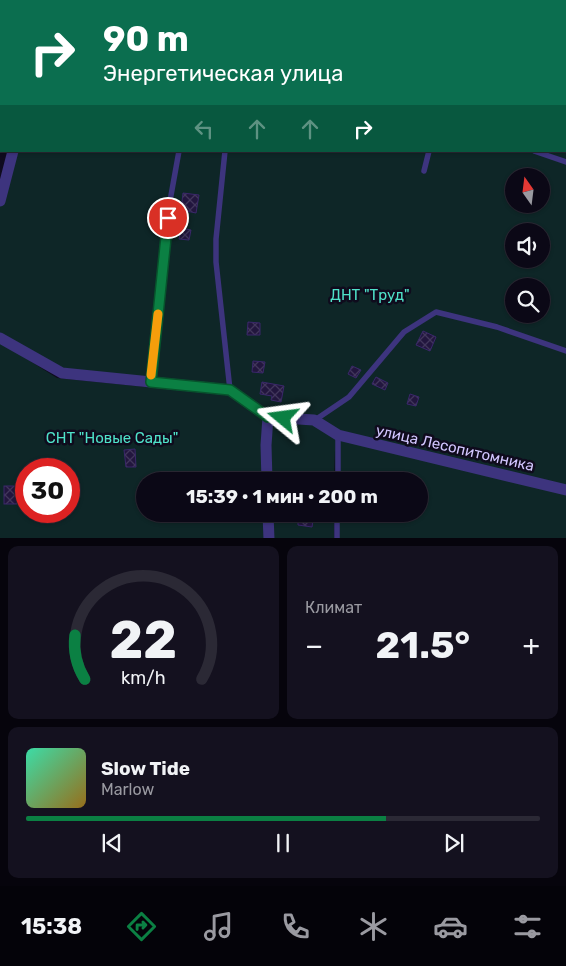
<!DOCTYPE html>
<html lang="ru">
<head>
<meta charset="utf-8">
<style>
  :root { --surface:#0b0816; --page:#14111f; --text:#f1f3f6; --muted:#9a9aa1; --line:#2b2935; --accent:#0b8043 }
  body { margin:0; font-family:Rubik,sans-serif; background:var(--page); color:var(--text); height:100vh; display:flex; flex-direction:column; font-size:19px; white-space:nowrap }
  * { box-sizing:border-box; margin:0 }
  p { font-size:16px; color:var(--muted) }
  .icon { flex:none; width:28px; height:28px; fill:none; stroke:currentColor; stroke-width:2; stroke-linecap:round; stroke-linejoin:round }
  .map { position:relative; height:538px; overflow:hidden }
  .panel { display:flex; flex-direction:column; gap:8px; padding:8px; background:#06040c; flex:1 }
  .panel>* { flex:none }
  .banner { position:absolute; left:0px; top:0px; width:566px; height:152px; box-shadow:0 1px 4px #0004,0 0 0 1px var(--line); background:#0b6e4f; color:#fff; overflow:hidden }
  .needle { width:32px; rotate:346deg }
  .fabs { position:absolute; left:505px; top:168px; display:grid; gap:10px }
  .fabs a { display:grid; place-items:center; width:45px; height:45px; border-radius:50%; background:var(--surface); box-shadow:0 1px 4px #0004,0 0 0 1px var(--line); font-size:25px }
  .speed { position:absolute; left:15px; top:458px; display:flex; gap:10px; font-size:25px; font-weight:700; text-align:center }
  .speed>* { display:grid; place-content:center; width:65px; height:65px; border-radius:50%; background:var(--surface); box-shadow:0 1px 4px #0004,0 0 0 1px var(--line); line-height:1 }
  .speed .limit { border:8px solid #d22; background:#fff; color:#111 }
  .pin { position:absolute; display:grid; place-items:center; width:42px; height:42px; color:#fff; margin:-21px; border:2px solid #fff; border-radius:50%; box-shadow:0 1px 5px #0007 }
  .me { position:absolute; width:55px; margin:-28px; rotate:286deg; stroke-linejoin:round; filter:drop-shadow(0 0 4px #0008) }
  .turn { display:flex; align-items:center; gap:18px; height:105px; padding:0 20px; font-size:22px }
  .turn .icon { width:65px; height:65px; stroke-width:2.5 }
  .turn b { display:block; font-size:35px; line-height:42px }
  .lanes { display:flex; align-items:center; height:48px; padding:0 20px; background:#0003; justify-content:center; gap:25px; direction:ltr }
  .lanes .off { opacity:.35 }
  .big { font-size:38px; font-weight:700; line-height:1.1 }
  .panel .tile { flex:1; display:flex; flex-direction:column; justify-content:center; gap:8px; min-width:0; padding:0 18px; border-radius:10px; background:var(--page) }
  .panel .dial { align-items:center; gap:0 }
  .dial svg { height:130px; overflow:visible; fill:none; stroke:var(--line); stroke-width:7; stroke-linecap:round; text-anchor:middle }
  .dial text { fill:var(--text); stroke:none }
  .song { display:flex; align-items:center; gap:15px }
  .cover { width:60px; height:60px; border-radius:8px; background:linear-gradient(135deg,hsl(160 70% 55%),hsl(40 70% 35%)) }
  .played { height:5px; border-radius:2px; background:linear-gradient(90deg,var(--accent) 70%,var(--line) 70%) }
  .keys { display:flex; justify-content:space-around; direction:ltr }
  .heat { display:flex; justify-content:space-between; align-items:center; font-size:28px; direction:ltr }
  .panel .tiles { flex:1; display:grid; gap:8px; grid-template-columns:1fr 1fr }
  .tile:last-child { grid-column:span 2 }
  .trip { position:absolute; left:136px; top:472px; width:292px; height:50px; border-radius:25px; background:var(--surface); box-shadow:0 1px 4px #0004,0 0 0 1px var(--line); font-weight:700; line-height:50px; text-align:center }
  .tabs { display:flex; height:80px; justify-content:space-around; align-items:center; background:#040309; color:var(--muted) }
  .tabs .icon { width:35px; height:35px }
  .tabs .selected { color:var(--accent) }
  .tabs b { font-size:22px; color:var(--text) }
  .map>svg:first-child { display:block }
  .green { fill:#0e2627; fill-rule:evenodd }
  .building { fill:url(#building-cross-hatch); stroke:#3a276b }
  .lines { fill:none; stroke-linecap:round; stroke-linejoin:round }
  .service { stroke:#3d347e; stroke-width:5.5 }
  .minor { stroke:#3d347e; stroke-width:11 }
  .route-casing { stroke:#07532c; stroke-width:12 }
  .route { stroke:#0b8043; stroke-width:9 }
  .slow { stroke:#f59e0b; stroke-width:9 }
  .labels { text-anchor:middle; stroke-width:5; stroke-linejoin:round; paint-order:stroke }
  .park-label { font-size:15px; fill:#4fe2c9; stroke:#0f0b1d }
  .street-label { font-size:15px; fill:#d2c6ff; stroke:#0f0b1d }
</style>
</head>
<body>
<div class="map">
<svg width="566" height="539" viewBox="0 0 566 539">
  <defs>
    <pattern id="building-cross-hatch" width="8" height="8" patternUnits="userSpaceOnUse" patternTransform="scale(1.25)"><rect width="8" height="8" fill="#22163e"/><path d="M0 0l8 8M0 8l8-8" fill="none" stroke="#41365b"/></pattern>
  </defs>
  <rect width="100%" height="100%" fill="#0f0b1d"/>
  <!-- green -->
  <path class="green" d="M 0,0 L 566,0 L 566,538 L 336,538 L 336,514 L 420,514 L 420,481 L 335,481 L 334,450 L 334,481 L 145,481 L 145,514 L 334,514 L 334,538 L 0,538 L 0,342 L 57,378 L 147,387 L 223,391 L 65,372 L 0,335 L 0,184 L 8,151 L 565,151 L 565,1 L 1,1 L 1,26 ZM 514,176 L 541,176 L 541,204 L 514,204 ZM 514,231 L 541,231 L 541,259 L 514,259 ZM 514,286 L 541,286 L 541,314 L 514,314 ZM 26,469 L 69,469 L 69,511 L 26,511 Z"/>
  <!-- building -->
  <g class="building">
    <polygon points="183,193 199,195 196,213 181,210"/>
    <polygon points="181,228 191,230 189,240 179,239"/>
    <polygon points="248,322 260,323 260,335 247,335"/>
    <polygon points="423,331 436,337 430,351 416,345"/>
    <polygon points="253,361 265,362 263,373 252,372"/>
    <polygon points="352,366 361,370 356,378 348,374"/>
    <polygon points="376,377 388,383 385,390 372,384"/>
    <polygon points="262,382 284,386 281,402 271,400 272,396 260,394"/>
    <polygon points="410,394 419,397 416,406 407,404"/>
    <polygon points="135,449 136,467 126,467 124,450"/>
    <rect x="4" y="486" width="22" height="18"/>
    <polygon points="298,514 314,514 312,527 298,525"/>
  </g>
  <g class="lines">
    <!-- service -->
    <g class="service">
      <polyline points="391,0 391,1"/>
      <polyline points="225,151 216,239 216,262 230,390"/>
      <polyline points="534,151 566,162"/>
      <polyline points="424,171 429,151"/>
      <polyline points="151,382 170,201 179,151"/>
      <polyline points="315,420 349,397 404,332 436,312 497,327 566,351"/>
      <polyline points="338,481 338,435"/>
      <polyline points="337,539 337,514"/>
    </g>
    <!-- minor -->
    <g class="minor">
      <polyline points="234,1 234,0"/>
      <polyline points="0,17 1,17"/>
      <polyline points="0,201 13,151"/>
      <polyline points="0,338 62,373 230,390 268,417 314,420 338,435 566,490"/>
      <polyline points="267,481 266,445 268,417"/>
      <polyline points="268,514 269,539"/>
    </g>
  </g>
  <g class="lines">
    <defs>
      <polyline id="route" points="168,218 151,382 230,390 268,417 283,418"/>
    </defs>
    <!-- route casing -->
    <use href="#route" class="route-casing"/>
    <!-- route -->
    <use href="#route" class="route"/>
    <!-- slow -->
    <polyline class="slow" points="151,375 158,314"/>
  </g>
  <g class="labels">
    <!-- park labels -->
    <g class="park-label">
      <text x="370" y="300">ДНТ "Труд"</text>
      <text x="112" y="443">СНТ "Новые Сады"</text>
    </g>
    <!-- street labels -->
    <g class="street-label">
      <text transform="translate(455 448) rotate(13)" y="5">улица Лесопитомника</text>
    </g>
  </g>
</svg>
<div class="fabs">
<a><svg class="needle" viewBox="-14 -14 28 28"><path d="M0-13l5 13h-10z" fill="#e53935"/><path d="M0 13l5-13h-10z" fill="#9a9aa1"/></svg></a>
<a><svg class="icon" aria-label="sound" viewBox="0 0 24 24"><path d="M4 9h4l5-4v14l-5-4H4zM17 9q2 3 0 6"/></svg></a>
<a><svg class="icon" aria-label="search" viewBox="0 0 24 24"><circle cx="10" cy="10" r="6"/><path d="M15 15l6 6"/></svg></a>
</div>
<div class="speed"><div class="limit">30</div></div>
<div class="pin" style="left:168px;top:218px;background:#d93025"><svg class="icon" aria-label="arrive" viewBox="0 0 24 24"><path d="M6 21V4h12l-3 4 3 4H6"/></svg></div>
<svg class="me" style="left:283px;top:418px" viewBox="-20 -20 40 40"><path d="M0-17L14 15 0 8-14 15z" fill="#0b8043" stroke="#fff" stroke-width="4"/></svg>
<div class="trip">15:39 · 1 мин · 200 m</div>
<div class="banner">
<div class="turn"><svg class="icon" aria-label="right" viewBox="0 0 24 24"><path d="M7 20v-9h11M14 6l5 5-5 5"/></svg><div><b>90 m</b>Энергетическая улица</div></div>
<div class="lanes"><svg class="icon off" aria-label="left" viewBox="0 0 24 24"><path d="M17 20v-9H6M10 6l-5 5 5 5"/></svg><svg class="icon off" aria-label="ahead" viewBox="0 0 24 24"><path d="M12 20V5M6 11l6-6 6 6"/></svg><svg class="icon off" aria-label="ahead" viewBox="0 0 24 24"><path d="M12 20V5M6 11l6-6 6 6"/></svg><svg class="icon" aria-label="right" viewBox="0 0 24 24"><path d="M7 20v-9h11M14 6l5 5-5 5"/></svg></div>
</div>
</div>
<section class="panel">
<div class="tiles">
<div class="tile dial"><svg viewBox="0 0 100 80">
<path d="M14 69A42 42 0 1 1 86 69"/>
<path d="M14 69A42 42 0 0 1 8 42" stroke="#0b8043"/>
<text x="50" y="56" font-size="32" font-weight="700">22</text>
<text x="50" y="72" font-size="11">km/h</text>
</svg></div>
<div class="tile"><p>Климат</p>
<div class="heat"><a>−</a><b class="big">21.5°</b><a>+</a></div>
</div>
<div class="tile">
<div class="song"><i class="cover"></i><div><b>Slow Tide</b><p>Marlow</p></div></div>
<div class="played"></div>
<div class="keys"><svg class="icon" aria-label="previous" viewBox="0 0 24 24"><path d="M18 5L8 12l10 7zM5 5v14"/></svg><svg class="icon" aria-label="pause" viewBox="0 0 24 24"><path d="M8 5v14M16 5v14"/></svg><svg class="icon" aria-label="next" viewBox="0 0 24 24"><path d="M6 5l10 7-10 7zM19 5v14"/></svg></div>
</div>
</div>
</section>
<nav class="tabs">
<b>15:38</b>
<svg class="icon selected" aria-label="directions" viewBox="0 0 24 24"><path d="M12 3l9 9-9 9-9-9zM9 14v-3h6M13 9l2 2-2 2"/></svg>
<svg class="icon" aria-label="music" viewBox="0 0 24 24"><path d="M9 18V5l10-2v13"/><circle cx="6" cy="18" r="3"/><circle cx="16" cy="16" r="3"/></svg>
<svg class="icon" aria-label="phone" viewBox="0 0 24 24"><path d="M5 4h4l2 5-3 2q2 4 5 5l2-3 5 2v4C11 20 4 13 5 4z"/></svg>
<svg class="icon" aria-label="climate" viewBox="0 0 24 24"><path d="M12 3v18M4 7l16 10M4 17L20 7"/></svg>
<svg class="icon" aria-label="car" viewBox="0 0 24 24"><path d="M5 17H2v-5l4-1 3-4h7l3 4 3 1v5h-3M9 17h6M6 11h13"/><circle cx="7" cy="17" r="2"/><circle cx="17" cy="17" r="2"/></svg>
<svg class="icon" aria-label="filters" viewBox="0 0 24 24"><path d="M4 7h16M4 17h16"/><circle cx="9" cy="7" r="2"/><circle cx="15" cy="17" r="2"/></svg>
</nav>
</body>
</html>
